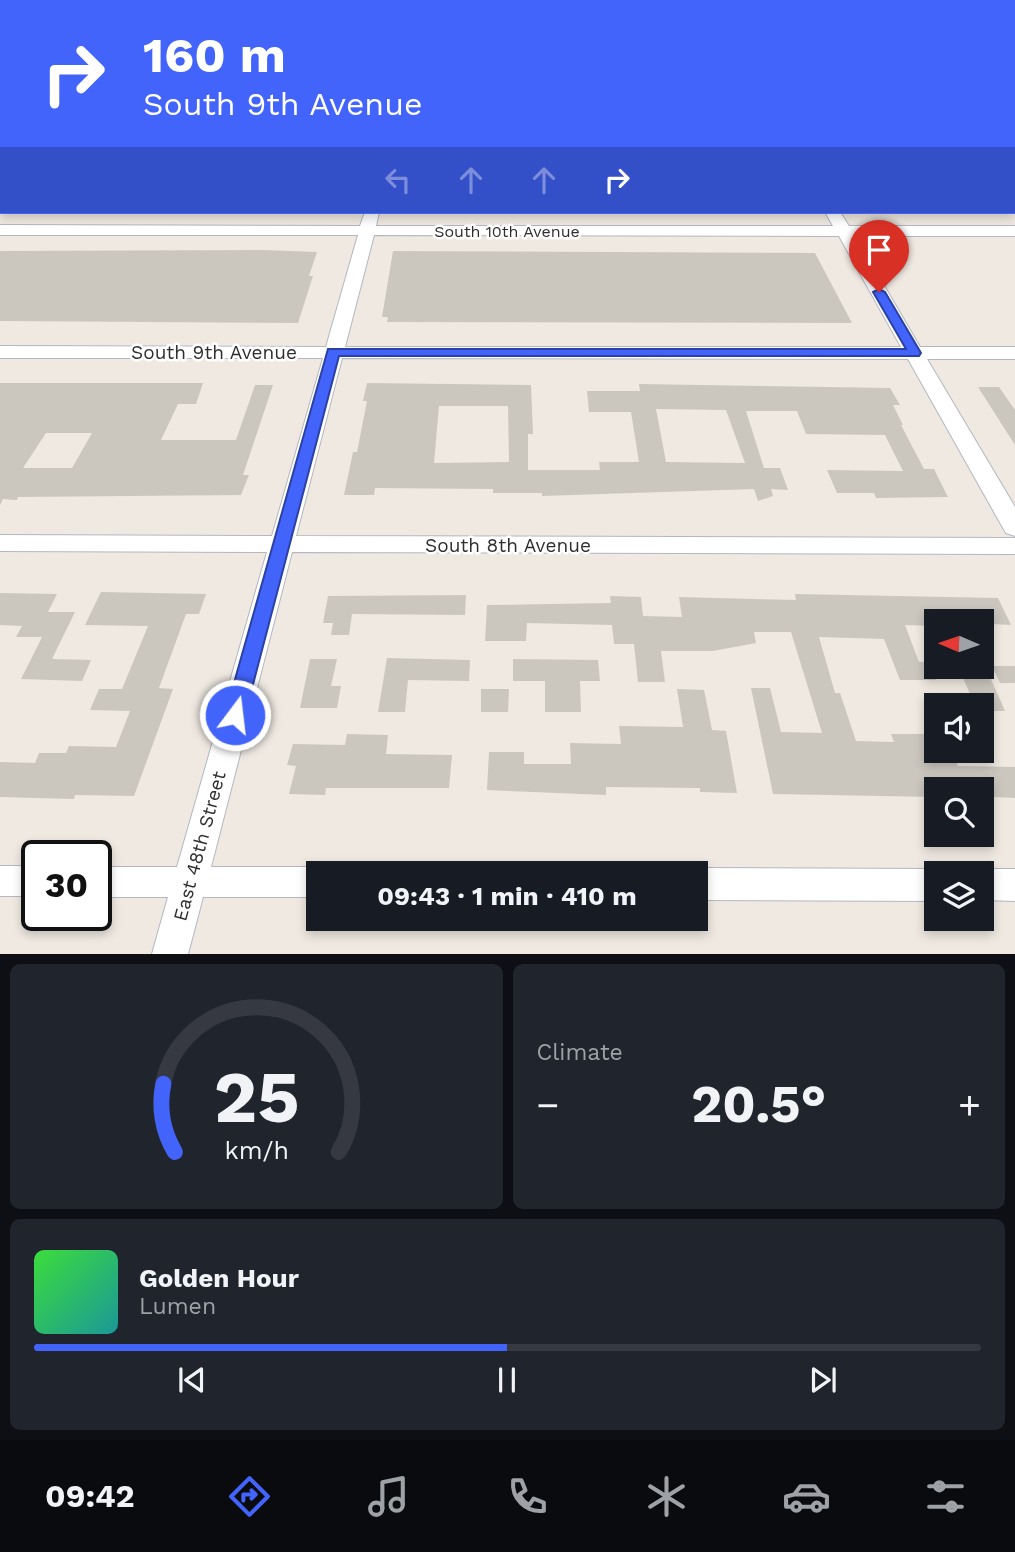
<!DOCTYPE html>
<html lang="en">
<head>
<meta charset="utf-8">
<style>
  :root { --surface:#171b24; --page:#20242c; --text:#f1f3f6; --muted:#9ea1a6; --line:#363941; --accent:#4264fb }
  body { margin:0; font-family:"Work Sans",sans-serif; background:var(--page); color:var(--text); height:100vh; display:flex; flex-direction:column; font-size:26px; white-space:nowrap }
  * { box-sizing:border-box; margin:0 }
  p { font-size:23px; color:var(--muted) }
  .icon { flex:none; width:38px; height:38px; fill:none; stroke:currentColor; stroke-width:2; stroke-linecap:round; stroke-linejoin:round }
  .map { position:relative; height:954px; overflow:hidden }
  .details { display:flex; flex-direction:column; gap:10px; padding:10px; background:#0d0f14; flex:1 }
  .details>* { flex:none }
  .hud { position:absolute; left:0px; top:0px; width:1015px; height:214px; box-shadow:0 4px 10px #0003; background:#4264fb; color:#fff; overflow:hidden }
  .needle { width:46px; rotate:272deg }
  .buttons { position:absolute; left:924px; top:609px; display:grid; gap:14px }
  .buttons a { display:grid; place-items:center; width:70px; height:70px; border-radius:0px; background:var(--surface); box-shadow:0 4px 10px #0003; font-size:35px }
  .speed { position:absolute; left:21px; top:840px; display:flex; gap:14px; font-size:35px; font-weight:700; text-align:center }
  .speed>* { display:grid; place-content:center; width:91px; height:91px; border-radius:50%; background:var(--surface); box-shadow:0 4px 10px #0003; line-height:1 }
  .speed .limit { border:4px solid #111; border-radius:10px; background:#fff; color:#111 }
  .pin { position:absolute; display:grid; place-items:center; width:60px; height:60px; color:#fff; margin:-72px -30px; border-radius:50% 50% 50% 0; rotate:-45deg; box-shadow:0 0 7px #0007 }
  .pin .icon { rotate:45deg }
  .me { position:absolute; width:77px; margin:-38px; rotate:15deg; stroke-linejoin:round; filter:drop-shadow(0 0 5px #0008) }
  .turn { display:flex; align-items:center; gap:24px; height:147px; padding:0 28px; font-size:32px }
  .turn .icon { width:91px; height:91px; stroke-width:2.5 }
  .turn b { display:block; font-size:49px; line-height:60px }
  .lanes { display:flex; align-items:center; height:66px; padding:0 28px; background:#0003; justify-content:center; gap:35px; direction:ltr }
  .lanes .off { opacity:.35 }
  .big { font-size:52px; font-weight:700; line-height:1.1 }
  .details .card { flex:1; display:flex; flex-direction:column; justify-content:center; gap:10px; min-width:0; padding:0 24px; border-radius:10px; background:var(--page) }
  .details .dial { align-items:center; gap:0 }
  .dial svg { height:182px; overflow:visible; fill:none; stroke:var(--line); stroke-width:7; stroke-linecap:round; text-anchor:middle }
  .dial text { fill:var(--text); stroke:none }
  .song { display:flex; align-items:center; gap:21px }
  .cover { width:84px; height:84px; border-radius:10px; background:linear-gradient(135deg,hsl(120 70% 55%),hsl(180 70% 35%)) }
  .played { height:7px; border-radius:4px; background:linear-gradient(90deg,var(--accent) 50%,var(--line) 50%) }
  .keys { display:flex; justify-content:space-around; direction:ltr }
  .heat { display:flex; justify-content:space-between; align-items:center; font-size:38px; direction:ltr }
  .details .tiles { flex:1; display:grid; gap:10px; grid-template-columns:1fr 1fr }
  .card:last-child { grid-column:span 2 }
  .trip { position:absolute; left:306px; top:861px; width:402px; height:70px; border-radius:0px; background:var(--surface); box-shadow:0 4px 10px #0003; font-weight:700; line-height:70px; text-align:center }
  .menu { display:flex; height:112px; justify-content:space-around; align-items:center; background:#090b0e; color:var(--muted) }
  .menu .icon { width:49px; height:49px }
  .menu .selected { color:var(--accent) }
  .menu b { font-size:32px; color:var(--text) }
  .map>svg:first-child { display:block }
  .building { fill:#cbc7bf; fill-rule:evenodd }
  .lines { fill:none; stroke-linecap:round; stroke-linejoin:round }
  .minor-casing { stroke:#b4b7c1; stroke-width:2 }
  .major-casing { stroke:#c9c9c9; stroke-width:3 }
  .minor { fill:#fff; fill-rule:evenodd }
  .major { fill:#f2d163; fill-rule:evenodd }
  .rail-casing { stroke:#a3a6b8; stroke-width:3.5 }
  .rail { stroke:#fff; stroke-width:2.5; stroke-dasharray:7; stroke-linecap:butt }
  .route { fill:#4264fb; stroke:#2b41a3; stroke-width:2 }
  .labels { text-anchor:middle; stroke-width:5; stroke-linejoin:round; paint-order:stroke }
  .far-street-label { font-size:16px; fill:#2e2e2e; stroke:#fff }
  .street-label { font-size:19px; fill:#2e2e2e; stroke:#fff }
</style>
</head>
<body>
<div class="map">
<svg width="1015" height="954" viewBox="0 0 1015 954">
  <rect width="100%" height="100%" fill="#efe9e1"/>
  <!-- building -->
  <g class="building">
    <polygon points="263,250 317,252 309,276 313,276 298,323 0,321 0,251"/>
    <polygon points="393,251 815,253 852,323 387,322 388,317 382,317"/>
    <path d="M 0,383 L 203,383 L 196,404 L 178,404 L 161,440 L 236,440 L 255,385 L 273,385 L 243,475 L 249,475 L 241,495 L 18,497 L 17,500 L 3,499 L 0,505 ZM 46,433 L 92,433 L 72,468 L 23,468 Z"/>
    <path d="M 367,383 L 531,385 L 533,434 L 528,434 L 528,470 L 600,470 L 599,462 L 639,462 L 631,412 L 589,412 L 587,391 L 640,391 L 639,384 L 890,388 L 900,405 L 893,405 L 903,425 L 901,425 L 924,469 L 934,469 L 948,497 L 876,498 L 874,493 L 837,493 L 827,470 L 903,471 L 885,435 L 806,434 L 797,411 L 746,411 L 764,468 L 780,468 L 788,490 L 771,489 L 773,496 L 758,501 L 754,489 L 542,496 L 542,493 L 493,493 L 493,489 L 375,488 L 374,495 L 344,495 L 353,452 L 357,452 L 367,401 L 363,401 ZM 439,406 L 508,406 L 509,462 L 434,463 ZM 656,409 L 726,410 L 745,463 L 666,462 Z"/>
    <polygon points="978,387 999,387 1015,410 1015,445"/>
    <polygon points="101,592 206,594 199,614 186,614 159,688 173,689 134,796 75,795 74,799 0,797 0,762 35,763 39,753 66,753 69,746 116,747 130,711 90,710 99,689 122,689 148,626 85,625"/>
    <polygon points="0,593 57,594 48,612 75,612 52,659 91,660 82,681 21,679 42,637 16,637 22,626 0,625"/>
    <polygon points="795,594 998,598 1011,625 936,621 936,626 905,625 919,662 936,662 936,680 900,680 884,639 819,637 835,693 840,693 856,741 894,742 891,734 936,734 936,751 952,751 958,766 1015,767 1015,798 993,797 989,789 936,789 936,797 773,794 751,688 770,688 781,732 822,733 791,632 754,632 756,643 713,651 661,651 665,682 638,682 634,644 614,644 612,625 527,623 526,641 485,641 487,605 611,603 610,596 641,597 643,616 682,617 679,597 796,600"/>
    <polygon points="466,595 465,615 352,614 349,635 331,635 333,623 323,623 328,596"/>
    <polygon points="387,658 470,660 469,681 408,680 405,712 378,712"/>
    <polygon points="310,659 337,659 331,686 341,686 337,708 300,708"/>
    <polygon points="513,659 598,660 600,681 580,681 581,712 545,712 545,681 513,681"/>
    <polygon points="982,660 994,686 1005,711 982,711 982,705 975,705 958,667 982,667"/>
    <polygon points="992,666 1015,666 1015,683 1000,683"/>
    <polygon points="481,689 509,689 508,712 481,712"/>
    <polygon points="677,689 704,690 712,730 726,731 737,793 700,792 700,788 606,787 606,795 487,790 489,752 524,752 524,764 571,764 570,743 621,744 619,726 683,727"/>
    <polygon points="347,734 388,735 386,754 452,755 449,788 326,788 325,795 289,794 296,766 287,765 293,744 345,745"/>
  </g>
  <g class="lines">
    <defs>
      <g id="minor">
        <rect x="1013" y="81" width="2" height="6"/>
        <rect x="0" y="109" width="2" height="8"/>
        <rect x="1013" y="142" width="2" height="8"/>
        <path d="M 365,212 L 379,212 L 376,226 L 833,226 L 825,212 L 840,212 L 849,226 L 1015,226 L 1015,236 L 855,236 L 920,347 L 1015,347 L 1015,359 L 927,359 L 1015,507 L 1015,536 L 1006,533 L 1003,528 L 908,359 L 342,358 L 296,536 L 1015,538 L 1015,554 L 292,552 L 211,867 L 318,867 L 331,873 L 318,873 L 318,897 L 203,897 L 188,954 L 152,954 L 168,897 L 96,897 L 96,867 L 177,867 L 267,552 L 0,551 L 0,535 L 272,536 L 323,358 L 0,358 L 0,346 L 326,347 L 358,235 L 0,235 L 0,225 L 360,226 ZM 374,235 L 839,236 L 901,347 L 345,347 Z"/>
        <rect x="0" y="866" width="37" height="30"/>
        <polygon points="696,868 936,869 946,873 936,873 936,901 696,900 696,873 684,873"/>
        <polygon points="982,869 1015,869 1015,901 982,900 982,873 972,873"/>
      </g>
      <g id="major">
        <polygon points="141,0 153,0 139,2"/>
        <rect x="0" y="30" width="2" height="8"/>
        <rect x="1013" y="32" width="2" height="8"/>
        <polygon points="2,125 2,135 0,136 0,126"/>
      </g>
    </defs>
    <!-- minor casing -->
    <use href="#minor" class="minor-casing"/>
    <!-- major casing -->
    <use href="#major" class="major-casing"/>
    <!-- minor -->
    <use href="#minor" class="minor"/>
    <!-- major -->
    <use href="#major" class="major"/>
    <defs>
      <polyline id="rail" points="270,2 274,0"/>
    </defs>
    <!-- rail casing -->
    <use href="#rail" class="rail-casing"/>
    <!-- rail -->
    <use href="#rail" class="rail"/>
  </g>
  <!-- route -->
  <polygon class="route" points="879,289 885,292 921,353 919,356 339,356 245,715 242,721 228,721 225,715 328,349 906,349 873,292"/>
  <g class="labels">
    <!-- far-street labels -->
    <g class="far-street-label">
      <text x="507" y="237">South 10th Avenue</text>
    </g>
    <!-- street labels -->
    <g class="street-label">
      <text x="214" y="359">South 9th Avenue</text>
      <text x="508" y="552">South 8th Avenue</text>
      <text transform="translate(199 846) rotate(-75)" y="7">East 48th Street</text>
    </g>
  </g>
</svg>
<div class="buttons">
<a><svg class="needle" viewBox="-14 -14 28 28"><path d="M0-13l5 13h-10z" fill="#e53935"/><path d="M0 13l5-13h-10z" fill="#9ea1a6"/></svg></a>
<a><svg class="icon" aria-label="sound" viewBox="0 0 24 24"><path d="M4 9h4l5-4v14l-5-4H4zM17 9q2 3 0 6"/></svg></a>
<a><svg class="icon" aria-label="search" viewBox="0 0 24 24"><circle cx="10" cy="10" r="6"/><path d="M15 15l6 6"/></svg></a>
<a><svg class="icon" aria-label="layers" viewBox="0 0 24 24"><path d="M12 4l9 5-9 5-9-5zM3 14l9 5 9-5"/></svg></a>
</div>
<div class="speed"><div class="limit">30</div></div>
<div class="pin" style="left:879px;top:292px;background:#d93025"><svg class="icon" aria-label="arrive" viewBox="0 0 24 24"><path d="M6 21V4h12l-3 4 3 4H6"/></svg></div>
<svg class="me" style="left:235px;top:715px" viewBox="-20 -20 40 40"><circle r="17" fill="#4264fb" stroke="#fff" stroke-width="3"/><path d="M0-11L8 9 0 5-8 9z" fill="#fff"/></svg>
<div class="trip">09:43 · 1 min · 410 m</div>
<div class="hud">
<div class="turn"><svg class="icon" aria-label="right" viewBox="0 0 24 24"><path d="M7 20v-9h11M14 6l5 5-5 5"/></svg><div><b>160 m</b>South 9th Avenue</div></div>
<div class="lanes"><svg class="icon off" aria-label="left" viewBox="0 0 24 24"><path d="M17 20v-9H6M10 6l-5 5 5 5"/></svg><svg class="icon off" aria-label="ahead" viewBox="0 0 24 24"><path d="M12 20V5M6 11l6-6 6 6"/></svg><svg class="icon off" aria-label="ahead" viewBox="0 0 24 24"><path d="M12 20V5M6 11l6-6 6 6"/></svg><svg class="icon" aria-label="right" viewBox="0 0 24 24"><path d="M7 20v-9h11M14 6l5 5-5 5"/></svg></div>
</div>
</div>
<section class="details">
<div class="tiles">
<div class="card dial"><svg viewBox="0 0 100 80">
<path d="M14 69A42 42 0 1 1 86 69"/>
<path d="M14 69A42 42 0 0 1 9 39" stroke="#4264fb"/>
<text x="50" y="56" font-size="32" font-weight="700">25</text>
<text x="50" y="72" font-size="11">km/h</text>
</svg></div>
<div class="card"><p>Climate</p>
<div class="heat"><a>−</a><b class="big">20.5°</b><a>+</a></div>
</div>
<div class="card">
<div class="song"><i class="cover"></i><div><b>Golden Hour</b><p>Lumen</p></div></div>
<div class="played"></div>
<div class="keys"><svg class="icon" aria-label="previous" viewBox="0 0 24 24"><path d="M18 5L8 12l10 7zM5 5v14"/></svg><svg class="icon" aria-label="pause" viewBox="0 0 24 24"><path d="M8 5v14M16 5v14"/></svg><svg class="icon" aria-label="next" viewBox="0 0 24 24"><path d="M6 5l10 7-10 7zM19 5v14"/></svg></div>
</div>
</div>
</section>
<nav class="menu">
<b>09:42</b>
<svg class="icon selected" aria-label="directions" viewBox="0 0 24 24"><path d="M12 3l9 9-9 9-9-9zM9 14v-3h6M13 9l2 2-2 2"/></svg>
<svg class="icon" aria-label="music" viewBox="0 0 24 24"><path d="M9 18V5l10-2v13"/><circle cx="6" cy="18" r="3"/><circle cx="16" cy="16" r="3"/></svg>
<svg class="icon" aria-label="phone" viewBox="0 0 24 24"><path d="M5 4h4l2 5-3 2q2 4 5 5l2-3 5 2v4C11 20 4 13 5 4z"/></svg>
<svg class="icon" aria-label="climate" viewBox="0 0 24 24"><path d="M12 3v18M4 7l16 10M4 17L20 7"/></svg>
<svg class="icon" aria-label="car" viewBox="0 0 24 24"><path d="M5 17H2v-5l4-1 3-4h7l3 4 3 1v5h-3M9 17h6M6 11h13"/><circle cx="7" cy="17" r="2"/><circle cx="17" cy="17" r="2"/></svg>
<svg class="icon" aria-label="filters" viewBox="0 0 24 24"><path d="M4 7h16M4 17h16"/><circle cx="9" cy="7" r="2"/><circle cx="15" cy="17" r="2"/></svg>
</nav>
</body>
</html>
